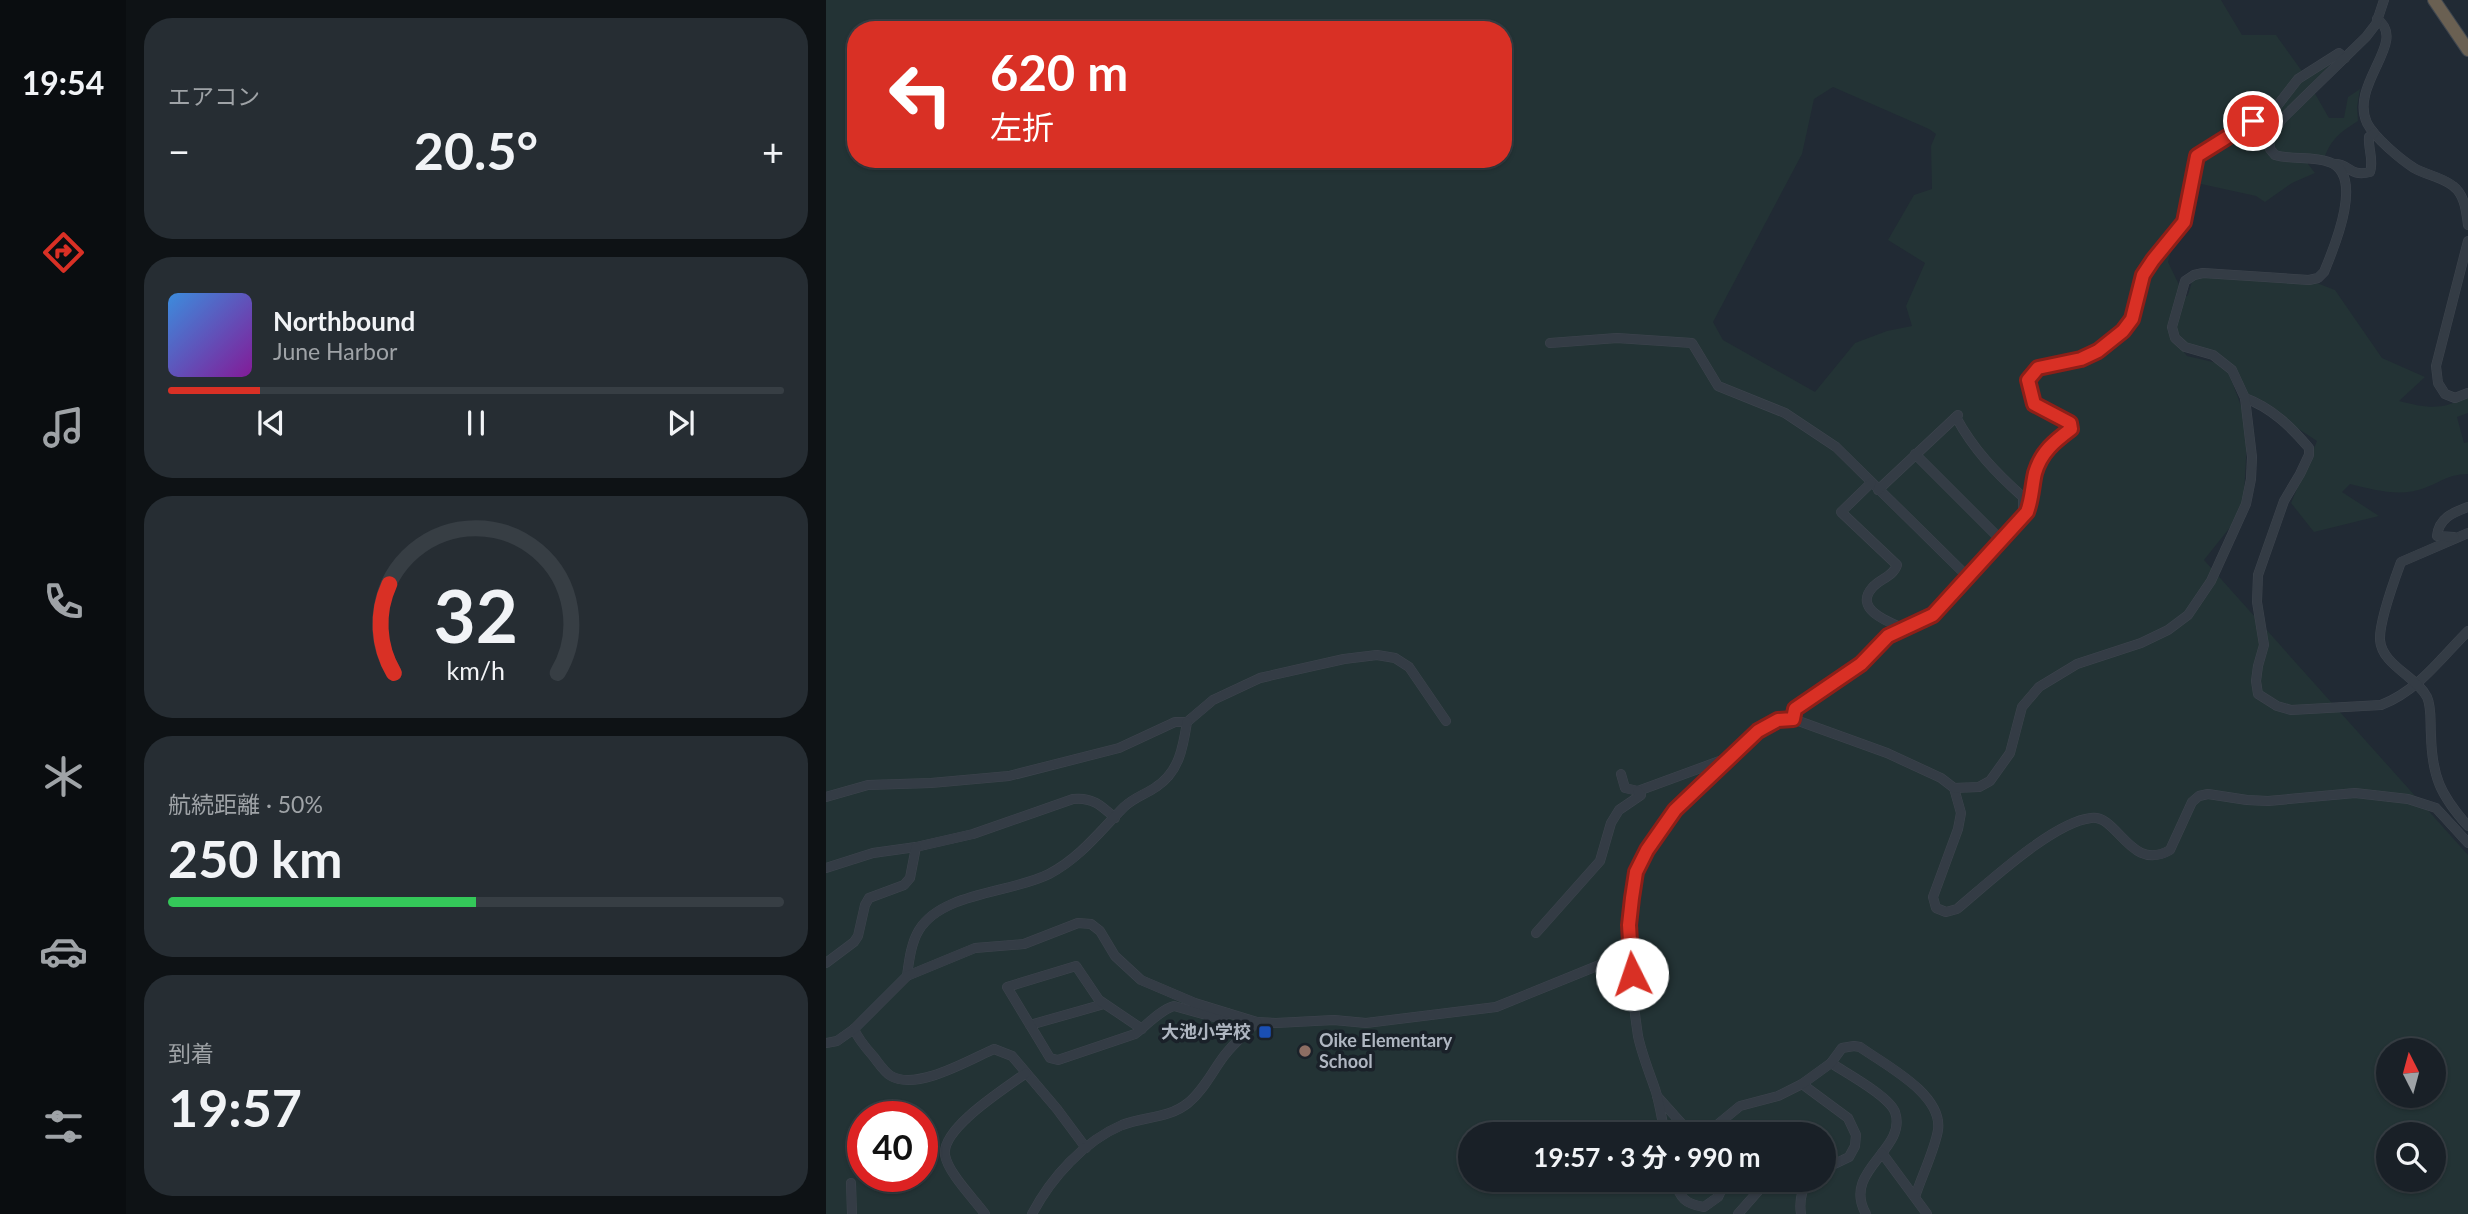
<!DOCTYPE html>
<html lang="ja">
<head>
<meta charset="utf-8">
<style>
  :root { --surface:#192027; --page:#262d33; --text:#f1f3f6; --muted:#9fa3a7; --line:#373e44; --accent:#d93025 }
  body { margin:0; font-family:Lato,"Noto Sans JP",sans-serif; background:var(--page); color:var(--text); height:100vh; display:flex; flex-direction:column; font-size:26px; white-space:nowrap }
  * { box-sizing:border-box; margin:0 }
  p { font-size:23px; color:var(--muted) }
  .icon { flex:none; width:38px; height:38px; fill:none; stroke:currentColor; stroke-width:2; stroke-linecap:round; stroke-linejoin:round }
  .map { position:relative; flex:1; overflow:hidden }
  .side { display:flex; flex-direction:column; gap:18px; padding:18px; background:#0e1215; width:700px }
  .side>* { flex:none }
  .banner { position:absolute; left:21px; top:21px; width:665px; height:147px; border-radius:28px; box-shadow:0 2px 5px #0004,0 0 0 2px var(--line); background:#d93025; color:#fff; overflow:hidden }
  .needle { width:46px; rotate:354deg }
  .buttons { position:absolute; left:1550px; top:1038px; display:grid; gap:14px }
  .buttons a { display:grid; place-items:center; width:70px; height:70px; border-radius:50%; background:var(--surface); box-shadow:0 2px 5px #0004,0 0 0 2px var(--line); font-size:35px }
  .speed { position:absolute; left:21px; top:1101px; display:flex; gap:14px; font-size:35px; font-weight:700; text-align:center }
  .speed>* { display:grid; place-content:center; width:91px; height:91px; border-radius:50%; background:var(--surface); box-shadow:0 2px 5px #0004,0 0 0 2px var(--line); line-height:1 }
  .speed .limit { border:10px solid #d22; background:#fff; color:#111 }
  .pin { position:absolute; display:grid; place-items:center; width:60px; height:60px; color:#fff; margin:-30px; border:4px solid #fff; border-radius:50%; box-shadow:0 2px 7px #0007 }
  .me { position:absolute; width:77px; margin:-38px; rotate:356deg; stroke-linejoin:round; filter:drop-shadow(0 0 5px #0008) }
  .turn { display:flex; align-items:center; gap:24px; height:147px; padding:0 28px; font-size:32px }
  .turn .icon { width:91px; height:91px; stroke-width:2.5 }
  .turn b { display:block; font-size:49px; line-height:60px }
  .big { font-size:52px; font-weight:700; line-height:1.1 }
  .side .widget { flex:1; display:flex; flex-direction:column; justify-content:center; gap:10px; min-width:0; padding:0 24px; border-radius:28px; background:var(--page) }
  .side .dial { align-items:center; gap:0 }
  .dial svg { height:182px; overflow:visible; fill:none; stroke:var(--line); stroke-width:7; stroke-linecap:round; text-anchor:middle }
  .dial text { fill:var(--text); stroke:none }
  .song { display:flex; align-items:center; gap:21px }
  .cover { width:84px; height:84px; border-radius:10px; background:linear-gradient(135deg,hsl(210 70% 55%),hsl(290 70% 35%)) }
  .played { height:7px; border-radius:4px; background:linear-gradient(90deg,var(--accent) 15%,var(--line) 15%) }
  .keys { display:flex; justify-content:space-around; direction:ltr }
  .heat { display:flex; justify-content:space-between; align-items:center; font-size:38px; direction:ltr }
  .charge { height:10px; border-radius:5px; background:linear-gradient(90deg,#34c759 50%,var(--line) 0) }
  .trip { position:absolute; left:632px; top:1122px; width:378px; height:70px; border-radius:35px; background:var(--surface); box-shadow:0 2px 5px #0004,0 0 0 2px var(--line); font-weight:700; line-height:70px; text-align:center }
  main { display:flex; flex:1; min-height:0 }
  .tab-bar { display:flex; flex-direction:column; width:126px; justify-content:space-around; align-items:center; background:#0a0d10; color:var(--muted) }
  .tab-bar .icon { width:49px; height:49px }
  .tab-bar .active { color:var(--accent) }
  .tab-bar b { font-size:32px; color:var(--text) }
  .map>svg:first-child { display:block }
  .green { fill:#233335; fill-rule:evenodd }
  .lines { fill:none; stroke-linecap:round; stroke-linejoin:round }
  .minor-casing { stroke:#3e454e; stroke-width:10 }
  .highway-casing { stroke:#3f464f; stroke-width:14 }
  .minor { stroke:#343c45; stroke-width:9 }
  .highway { stroke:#6a6052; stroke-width:12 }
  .route-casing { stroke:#8d1f18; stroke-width:18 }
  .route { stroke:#d93025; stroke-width:12 }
  .transit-dot { fill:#1a4fb4; stroke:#1a2129; stroke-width:2.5 }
  .education-dot { fill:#8d6e63; stroke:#1a2129; stroke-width:2.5 }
  .labels { text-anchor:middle; stroke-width:7; stroke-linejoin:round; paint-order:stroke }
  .poi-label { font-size:18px; font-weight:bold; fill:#afb6c1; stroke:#1a2129; text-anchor:end }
</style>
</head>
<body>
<main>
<nav class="tab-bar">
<b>19:54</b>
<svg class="icon active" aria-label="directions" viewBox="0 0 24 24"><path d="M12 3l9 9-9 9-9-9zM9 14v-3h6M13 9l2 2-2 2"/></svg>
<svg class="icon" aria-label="music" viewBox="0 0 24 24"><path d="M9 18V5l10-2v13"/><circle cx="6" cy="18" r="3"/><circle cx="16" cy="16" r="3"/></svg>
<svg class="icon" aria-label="phone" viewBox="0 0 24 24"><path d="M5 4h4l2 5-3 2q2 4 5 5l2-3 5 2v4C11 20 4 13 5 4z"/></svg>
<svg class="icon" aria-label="climate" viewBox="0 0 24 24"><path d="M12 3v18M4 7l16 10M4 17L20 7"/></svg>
<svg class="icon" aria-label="car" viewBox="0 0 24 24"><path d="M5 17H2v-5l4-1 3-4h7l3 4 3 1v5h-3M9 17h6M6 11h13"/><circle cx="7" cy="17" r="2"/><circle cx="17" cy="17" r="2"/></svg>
<svg class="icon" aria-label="filters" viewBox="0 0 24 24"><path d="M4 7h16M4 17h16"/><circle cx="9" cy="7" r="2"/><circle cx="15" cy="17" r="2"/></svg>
</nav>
<section class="side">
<div class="widget"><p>エアコン</p>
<div class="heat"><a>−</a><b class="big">20.5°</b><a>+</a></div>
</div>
<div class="widget">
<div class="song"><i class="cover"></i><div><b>Northbound</b><p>June Harbor</p></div></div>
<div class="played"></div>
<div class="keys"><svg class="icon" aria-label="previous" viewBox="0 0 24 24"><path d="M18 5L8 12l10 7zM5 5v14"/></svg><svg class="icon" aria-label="pause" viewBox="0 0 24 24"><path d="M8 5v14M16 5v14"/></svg><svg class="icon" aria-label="next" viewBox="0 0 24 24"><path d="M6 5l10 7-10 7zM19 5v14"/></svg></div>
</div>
<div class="widget dial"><svg viewBox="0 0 100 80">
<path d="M14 69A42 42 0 1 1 86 69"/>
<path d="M14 69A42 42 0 0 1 12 30" stroke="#d93025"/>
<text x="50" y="56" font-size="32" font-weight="700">32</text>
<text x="50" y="72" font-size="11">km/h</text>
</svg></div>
<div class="widget"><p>航続距離 · 50%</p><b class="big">250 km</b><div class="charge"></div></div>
<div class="widget"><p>到着</p><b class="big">19:57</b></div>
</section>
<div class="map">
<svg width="1642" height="1214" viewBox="0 0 1642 1214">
  <rect width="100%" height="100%" fill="#212a34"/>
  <!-- green -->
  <path class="green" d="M 0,0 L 1395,0 L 1416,35 L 1450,35 L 1478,74 L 1497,63 L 1506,63 L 1484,85 L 1503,118 L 1518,118 L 1522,97 L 1534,89 L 1531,107 L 1532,121 C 1516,131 1506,138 1499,156 L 1482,157 L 1482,164 L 1489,173 L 1466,183 L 1439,202 L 1430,196 L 1366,182 L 1342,262 L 1356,291 L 1353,302 L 1362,295 L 1368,275 L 1483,280 L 1509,290 L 1556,358 L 1599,377 L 1573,401 C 1601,408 1616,411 1642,396 L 1642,413 L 1631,417 L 1638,443 L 1642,442 L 1642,474 C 1621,475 1619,480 1601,487 C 1576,498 1549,490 1524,484 L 1516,492 L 1553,516 L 1488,532 L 1465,503 L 1491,441 L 1445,411 L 1419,398 L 1402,361 L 1359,347 L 1345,335 L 1361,356 L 1400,365 L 1422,425 L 1417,511 L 1378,560 L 1642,855 L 1642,1214 L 0,1214 ZM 30,30 L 677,30 L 677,159 L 30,159 ZM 1007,87 L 1103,129 L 1110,134 L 1105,146 L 1106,189 L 1088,195 L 1062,240 L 1099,263 L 1080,306 L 1086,326 L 1061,331 L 1029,343 L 989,392 L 897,340 L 887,322 L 976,154 L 988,99 ZM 1563,1050 L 1608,1050 L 1608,1096 L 1563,1096 ZM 37,1116 L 96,1116 L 96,1176 L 37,1176 ZM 644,1134 L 998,1134 L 998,1180 L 644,1180 ZM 1563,1134 L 1608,1134 L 1608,1180 L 1563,1180 Z"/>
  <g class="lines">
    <defs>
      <g id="minor">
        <path d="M 1551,19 C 1583,41 1523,84 1541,123 C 1548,137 1574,159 1588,168 C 1600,175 1616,177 1627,186 C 1639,195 1640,211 1642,225"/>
        <path d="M 1509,164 C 1524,164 1523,177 1544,172 C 1548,160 1542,149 1543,137 L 1548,133"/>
        <polyline points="1642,241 1610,366 1612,383 1619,394 1629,398 1642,393"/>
        <polyline points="724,343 791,338 866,343 892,386 959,413 1010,447 1142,577"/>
        <path d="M 1419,398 C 1446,408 1465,427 1483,448 L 1483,455 L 1474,474 L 1458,501 L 1432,575 L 1431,602 L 1438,645 L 1432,666 L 1430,681 L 1432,694 L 1451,706 L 1465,710 L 1555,705 C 1592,691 1615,658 1642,631"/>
        <path d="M 1130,417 C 1147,449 1170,473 1197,497 L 1197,516"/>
        <polyline points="1089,454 1175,540"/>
        <path d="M 1045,483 L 1015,512 L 1071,565 C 1067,577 1053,579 1046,588 C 1027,610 1065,623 1079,629"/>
        <polyline points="1052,490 1132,415"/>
        <path d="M 1642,533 L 1575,562 C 1568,581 1553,621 1554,640 C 1556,665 1590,676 1601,697 C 1606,708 1604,723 1605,735 C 1606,776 1614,795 1642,826"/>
        <path d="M 1628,537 L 1611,536 C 1613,518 1626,513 1642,507"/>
        <path d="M 967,719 L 969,709 L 1036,664 L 1062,636 L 1107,615 L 1201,512 C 1206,499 1206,486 1209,473 C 1215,452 1230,442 1245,429 L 1244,423 L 1208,404 L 1202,380 L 1212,368 L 1255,359 L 1272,351 L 1297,331 L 1306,319 L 1317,275 L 1358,222 L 1371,156 L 1451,106 L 1472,79 L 1513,53 L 1519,58"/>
        <polyline points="795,774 799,788 812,791 899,759"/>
        <path d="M 1128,788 L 1135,813 L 1132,829 L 1107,897 L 1110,908 L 1120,912 L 1131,909 C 1161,884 1227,822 1265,818 C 1292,814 1304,873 1344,850 L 1366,802 L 1373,796 L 1382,794 L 1421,800 L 1442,801 L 1529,793 L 1582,799 L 1610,808 L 1642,843"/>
        <polyline points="0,797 42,785 105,783 183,776 293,748 349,722 361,722 387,700 434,678 518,659 551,655 569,658 583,667 620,721"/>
        <path d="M 0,868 L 47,853 L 90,847 L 147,834 L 247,799 C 266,797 275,805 289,818"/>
        <polyline points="710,933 774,861 785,823 793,810 815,795 812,791"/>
        <polyline points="0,963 28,942 32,936 39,905 43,898 78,885 84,878 90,847"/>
        <path d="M 81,976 C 83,961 85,943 93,930 C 116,892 186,893 223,874 C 254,858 274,831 298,807 C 307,798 320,794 330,787 C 353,772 357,748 361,722"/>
        <polyline points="204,1025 278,1004"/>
        <path d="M 28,1029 C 32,1039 39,1047 47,1056 C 52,1062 58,1072 65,1076 C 91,1091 143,1060 168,1049 L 186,1056 L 231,1109 L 260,1148"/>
        <path d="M 316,1029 L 273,1000 L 250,966 L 181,987 L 224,1058 L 232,1060 L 309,1034 C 321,1025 334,1010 348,1006 L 395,1019 L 401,1013"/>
        <polyline points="0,1043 11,1041 28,1029 81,976 149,948 198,944 252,923 265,924 274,931 289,956 315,980 369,1003 431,1022 450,1023 508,1020 540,1023 670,1007 803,953"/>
        <path d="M 1005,1063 C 1020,1073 1063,1096 1069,1112 C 1082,1150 1015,1170 1040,1214"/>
        <polyline points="976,1084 1022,1118 1030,1135 1029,1146 1023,1157 998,1169"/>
        <polyline points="831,1096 865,1134"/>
        <path d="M 839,1134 C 836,1120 834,1106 830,1092 C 824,1074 816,1055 812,1036 C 806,995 796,909 810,871 C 824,832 857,804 885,775 C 908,752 932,721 967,719 L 1061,753 L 1115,778 L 1128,788 L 1153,787 L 1164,781 L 1184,753 L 1196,707 L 1213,687 L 1251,664 L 1315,643 L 1342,630 L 1362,615 L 1385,581 L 1420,504 L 1425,479 L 1426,457 L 1419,398 L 1406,370 L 1387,355 L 1359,347 L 1349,338 L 1346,327 L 1359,281 L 1368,275 L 1377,273 L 1483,280 L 1492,278 L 1498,272 C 1507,250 1540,174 1503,162 C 1486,156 1466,160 1449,155 L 1444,149 L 1443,138 L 1456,119 L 1540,37 L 1550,24 L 1558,0"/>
        <path d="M 880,1134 L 914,1106 L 952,1096 L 976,1084 L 1005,1063 L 1016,1048 L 1028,1046 L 1034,1047 C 1059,1065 1117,1094 1112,1130 C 1109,1149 1095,1178 1089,1197"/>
        <polyline points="1056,1153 1101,1214"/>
        <path d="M 848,1180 C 854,1198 859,1204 878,1207 L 892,1197 L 900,1180"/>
        <polyline points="25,1183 26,1214"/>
        <path d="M 159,1214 C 148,1199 122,1173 119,1155 C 115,1128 180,1088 200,1073"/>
        <path d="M 206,1214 C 225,1178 258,1141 296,1125 C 319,1116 342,1119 362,1103 C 377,1091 386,1072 398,1056 C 407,1044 420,1033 431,1022"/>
        <polyline points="912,1214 934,1189 938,1180"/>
        <path d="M 975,1214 C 973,1201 975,1191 982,1180"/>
      </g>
      <polyline id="highway" points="1608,0 1642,50"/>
    </defs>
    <!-- minor casing -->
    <use href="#minor" class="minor-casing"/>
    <!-- highway casing -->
    <use href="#highway" class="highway-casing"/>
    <!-- minor -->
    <use href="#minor" class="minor"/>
    <!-- highway -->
    <use href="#highway" class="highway"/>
  </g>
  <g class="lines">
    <defs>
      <path id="route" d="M 806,974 L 803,925 L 806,898 L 810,872 L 821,850 L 849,810 L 932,731 L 952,720 L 967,719 L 969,709 L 1035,664 L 1062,636 L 1107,615 L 1201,512 C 1206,499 1206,486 1209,473 C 1215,452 1229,441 1245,429 L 1244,423 L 1208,404 L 1202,380 L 1212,368 L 1255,359 L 1272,351 L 1297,331 L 1306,319 L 1317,275 L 1327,260 L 1358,222 L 1371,156 L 1427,121"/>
    </defs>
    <!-- route casing -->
    <use href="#route" class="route-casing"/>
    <!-- route -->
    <use href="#route" class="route"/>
  </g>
  <!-- markers -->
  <rect class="transit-dot" x="432" y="1025" width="14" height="14" rx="3.5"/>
  <circle class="education-dot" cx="479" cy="1051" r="7"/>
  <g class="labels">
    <!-- poi labels -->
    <g class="poi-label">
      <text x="425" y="1038">大池小学校</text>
      <text x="493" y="1047" text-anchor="start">Oike Elementary<tspan x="493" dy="21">School</tspan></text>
    </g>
  </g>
</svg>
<div class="buttons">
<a><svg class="needle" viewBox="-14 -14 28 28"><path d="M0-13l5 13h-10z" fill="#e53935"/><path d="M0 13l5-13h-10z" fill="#9fa3a7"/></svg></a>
<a><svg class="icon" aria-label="search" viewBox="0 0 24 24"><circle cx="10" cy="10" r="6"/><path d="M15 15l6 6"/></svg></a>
</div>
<div class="speed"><div class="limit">40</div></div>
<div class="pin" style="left:1427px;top:121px;background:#d93025"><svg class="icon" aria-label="arrive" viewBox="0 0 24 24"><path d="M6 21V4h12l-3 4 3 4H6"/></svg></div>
<svg class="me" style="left:806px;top:974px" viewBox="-20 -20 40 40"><circle r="19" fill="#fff"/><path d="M0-13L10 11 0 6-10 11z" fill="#d93025"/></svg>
<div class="trip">19:57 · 3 分 · 990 m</div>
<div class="banner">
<div class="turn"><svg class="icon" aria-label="left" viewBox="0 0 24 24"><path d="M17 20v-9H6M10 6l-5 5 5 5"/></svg><div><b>620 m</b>左折</div></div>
</div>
</div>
</main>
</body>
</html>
